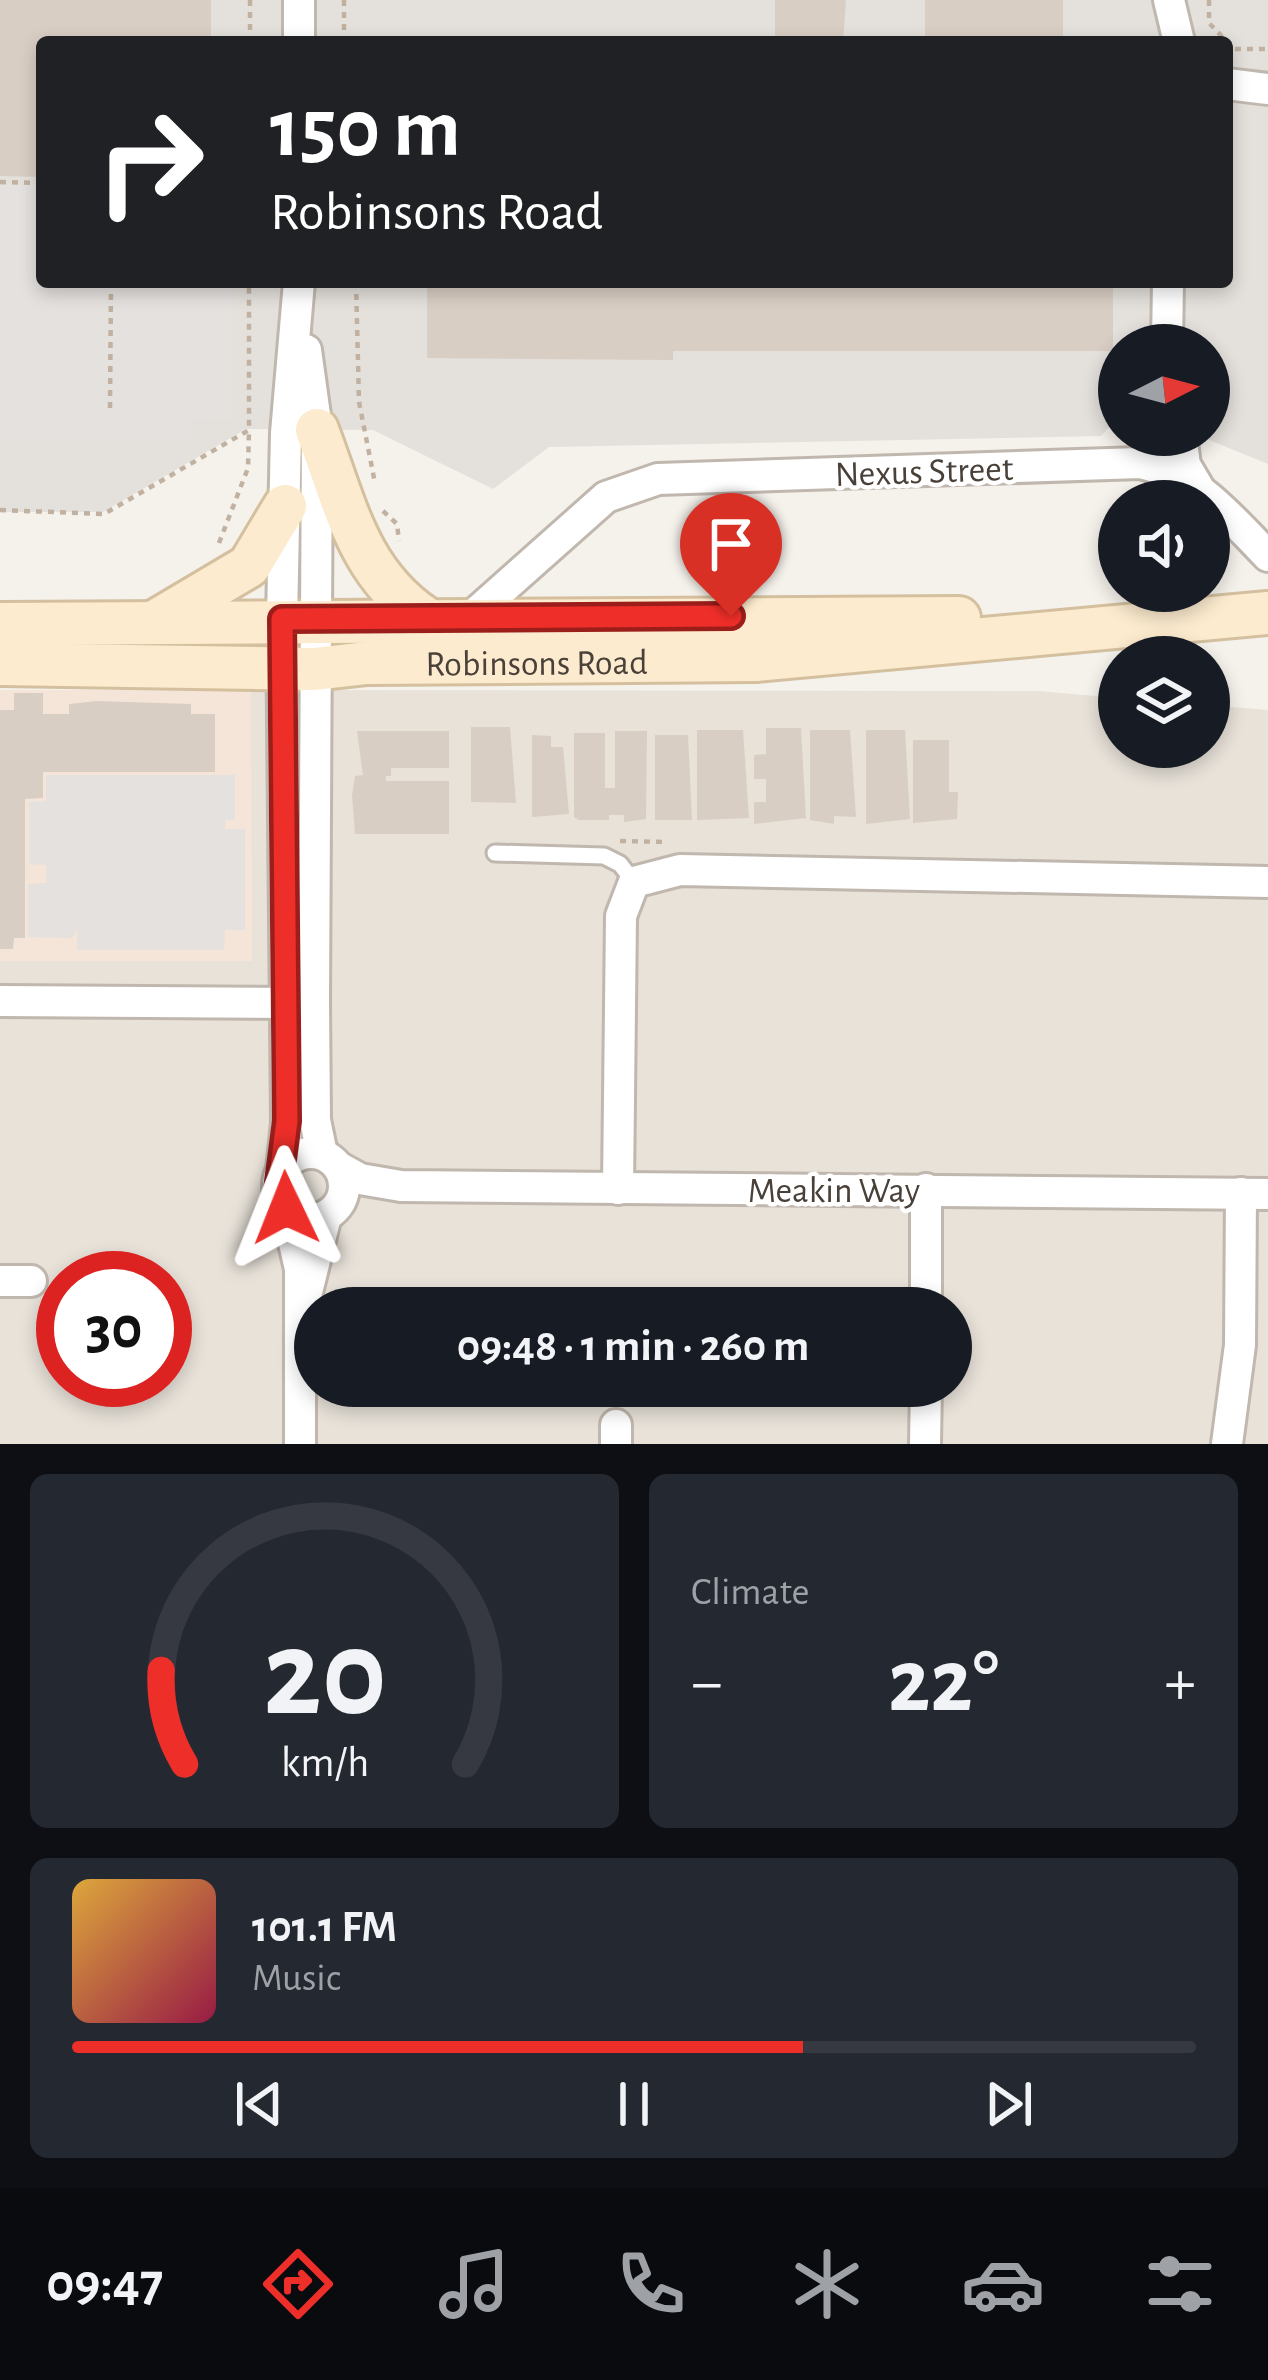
<!DOCTYPE html>
<html lang="en">
<head>
<meta charset="utf-8">
<style>
  :root { --surface:#171b24; --page:#242831; --text:#f1f3f6; --muted:#9ea1a6; --line:#363941; --accent:#ee2e29 }
  body { margin:0; font-family:"Alegreya Sans",sans-serif; background:var(--page); color:var(--text); height:100vh; display:flex; flex-direction:column; font-size:45px; white-space:nowrap }
  * { box-sizing:border-box; margin:0 }
  p { font-size:39px; color:var(--muted) }
  .icon { flex:none; width:66px; height:66px; fill:none; stroke:currentColor; stroke-width:2; stroke-linecap:round; stroke-linejoin:round }
  .map { position:relative; height:1444px; overflow:hidden }
  .side { display:flex; flex-direction:column; gap:30px; padding:30px; background:#0d0f14; flex:1 }
  .side>* { flex:none }
  .hud { position:absolute; left:36px; top:36px; width:1197px; height:252px; border-radius:12px; box-shadow:0 6px 18px #0003; background:#202124; color:#fff; overflow:hidden }
  .needle { width:78px; rotate:84deg }
  .fabs { position:absolute; left:1098px; top:324px; display:grid; gap:24px }
  .fabs a { display:grid; place-items:center; width:132px; height:132px; border-radius:50%; background:var(--surface); box-shadow:0 6px 18px #0003; font-size:60px }
  .speed { position:absolute; left:36px; top:1251px; display:flex; gap:24px; font-size:60px; font-weight:700; text-align:center }
  .speed>* { display:grid; place-content:center; width:156px; height:156px; border-radius:50%; background:var(--surface); box-shadow:0 6px 18px #0003; line-height:1 }
  .speed .limit { border:18px solid #d22; background:#fff; color:#111 }
  .pin { position:absolute; display:grid; place-items:center; width:102px; height:102px; color:#fff; margin:-123px -51px; border-radius:50% 50% 50% 0; rotate:-45deg; box-shadow:0 0 12px #0007 }
  .pin .icon { rotate:45deg }
  .me { position:absolute; width:132px; margin:-66px; rotate:358deg; stroke-linejoin:round; filter:drop-shadow(0 0 9px #0008) }
  .turn { display:flex; align-items:center; gap:42px; height:252px; padding:0 36px; font-size:54px }
  .turn .icon { width:156px; height:156px; stroke-width:2.5 }
  .turn b { display:block; font-size:84px; line-height:102px }
  .big { font-size:90px; font-weight:700; line-height:1.1 }
  .side .tile { flex:1; display:flex; flex-direction:column; justify-content:center; gap:18px; min-width:0; padding:0 42px; border-radius:18px; background:var(--page) }
  .side .dial { align-items:center; gap:0 }
  .dial svg { height:312px; overflow:visible; fill:none; stroke:var(--line); stroke-width:7; stroke-linecap:round; text-anchor:middle }
  .dial text { fill:var(--text); stroke:none }
  .song { display:flex; align-items:center; gap:36px }
  .cover { width:144px; height:144px; border-radius:18px; background:linear-gradient(135deg,hsl(40 70% 55%),hsl(340 70% 35%)) }
  .played { height:12px; border-radius:6px; background:linear-gradient(90deg,var(--accent) 65%,var(--line) 65%) }
  .keys { display:flex; justify-content:space-around; direction:ltr }
  .heat { display:flex; justify-content:space-between; align-items:center; font-size:66px; direction:ltr }
  .side .tiles { flex:1; display:grid; gap:30px; grid-template-columns:1fr 1fr }
  .tile:last-child { grid-column:span 2 }
  .trip { position:absolute; left:294px; top:1287px; width:678px; height:120px; border-radius:60px; background:var(--surface); box-shadow:0 6px 18px #0003; font-weight:700; line-height:120px; text-align:center }
  .dock { display:flex; height:192px; justify-content:space-around; align-items:center; background:#090b0e; color:var(--muted) }
  .dock .icon { width:84px; height:84px }
  .dock .on { color:var(--accent) }
  .dock b { font-size:54px; color:var(--text) }
  .map>svg:first-child { display:block }
  .residential { fill:#e8e2d9; fill-rule:evenodd }
  .commercial { fill:#f5e5d8 }
  .industrial { fill:#e4e0dc; fill-rule:evenodd }
  .parking { fill:#e4e1df }
  .building { fill:#d9cec4 }
  .lines { fill:none; stroke-linecap:round; stroke-linejoin:round }
  .service-casing { stroke:#c0b7ae; stroke-width:21 }
  .minor-casing { stroke:#c0b7ae; stroke-width:36 }
  .secondary-casing { stroke:#d4c09f; stroke-width:48 }
  .path { stroke:#c1b1a0; stroke-width:4.5; stroke-dasharray:6 6; stroke-linecap:butt }
  .service { stroke:#fff; stroke-width:15 }
  .minor { stroke:#fff; stroke-width:30 }
  .secondary { stroke:#fcebce; stroke-width:42 }
  .route-casing { stroke:#9b1e1b; stroke-width:30 }
  .route { stroke:#ee2e29; stroke-width:21 }
  .labels { text-anchor:middle; stroke-width:9; stroke-linejoin:round; paint-order:stroke }
  .street-label { font-size:36px; fill:#494139; stroke:#fff }
</style>
</head>
<body>
<div class="map">
<svg width="1268" height="1444" viewBox="0 0 1268 1444">
  <rect width="100%" height="100%" fill="#f5f1eb"/>
  <!-- residential -->
  <path class="residential" d="M 251,690 L 1038,691 L 1119,698 L 1119,747 L 1209,747 L 1209,705 L 1268,710 L 1268,1444 L 0,1444 L 0,961 L 251,961 ZM 63,1278 L 165,1278 L 165,1380 L 63,1380 ZM 315,1308 L 951,1308 L 951,1386 L 315,1386 Z"/>
  <!-- commercial -->
  <polygon class="commercial" points="0,690 251,690 252,961 0,961"/>
  <!-- industrial -->
  <path class="industrial" d="M 0,0 L 1268,0 L 1268,464 L 1209,440 L 1209,345 L 1119,345 L 1119,417 L 1101,436 L 549,447 L 493,489 L 373,430 L 246,429 L 103,512 L 0,512 ZM 42,42 L 1227,42 L 1227,282 L 42,282 Z"/>
  <!-- parking -->
  <g class="parking">
    <polygon points="0,185 42,185 42,282 233,282 233,419 192,420 191,439 0,439"/>
    <polygon points="46,775 235,775 235,820 225,820 225,829 245,829 245,930 225,930 224,950 77,950 77,930 72,938 28,937 28,884 46,883 46,865 29,864 29,802 46,801"/>
  </g>
  <!-- building -->
  <g class="building">
    <polygon points="0,0 211,0 211,42 42,42 42,177 0,176"/>
    <polygon points="775,0 846,0 843,42 775,42"/>
    <rect x="925" y="0" width="138" height="42"/>
    <polygon points="427,282 1113,282 1113,351 673,351 673,360 427,358"/>
    <polygon points="14,693 43,693 43,714 69,714 69,704 97,701 191,704 191,714 215,714 215,772 43,772 43,798 25,799 25,938 14,938 13,949 0,949 0,710 14,710"/>
    <polygon points="471,727 510,727 516,803 471,802"/>
    <polygon points="766,728 801,728 806,818 754,824 754,802 766,802 766,779 754,779 754,755 766,754"/>
    <polygon points="697,730 743,730 749,818 697,820"/>
    <polygon points="810,730 850,730 856,817 834,816 834,824 810,820"/>
    <polygon points="866,730 905,730 910,819 866,824"/>
    <polygon points="357,731 449,731 449,768 391,768 391,776 386,776 386,781 449,781 449,834 355,834 352,795 355,776 363,775"/>
    <polygon points="615,731 647,731 646,819 624,822 624,815 609,815 609,820 579,820 574,817 574,733 605,733 605,788 615,788"/>
    <polygon points="532,735 551,736 551,747 563,747 569,814 532,817"/>
    <polygon points="655,735 688,735 692,820 655,820"/>
    <polygon points="913,740 949,740 949,792 958,792 957,819 913,823"/>
  </g>
  <g class="lines">
    <defs>
      <polyline id="service" points="495,853 604,856 620,864 634,882"/>
      <g id="minor">
        <polyline points="1169,0 1179,42"/>
        <polyline points="299,42 299,0"/>
        <polyline points="1227,84 1268,89"/>
        <polyline points="1167,345 1168,282"/>
        <polyline points="306,350 317,430 314,1002 315,1120 322,1154"/>
        <polyline points="1181,435 1185,465 1198,487"/>
        <path d="M 470,618 L 606,497 L 658,479 L 1140,463 C 1195,474 1230,517 1268,556"/>
        <polyline points="0,1001 302,1003"/>
        <circle cx="311" cy="1186" r="33"/>
        <polyline points="340,1168 360,1179 401,1186 1268,1194"/>
        <polyline points="282,1170 287,1122 282,619 286,433 299,282"/>
        <polyline points="618,1189 621,916 634,882 680,870 1268,882"/>
        <polyline points="286,1208 300,1269 300,1444"/>
        <polyline points="0,1281 31,1281"/>
        <polyline points="307,1292 326,1216"/>
        <polyline points="926,1308 926,1189"/>
        <polyline points="616,1425 616,1444"/>
        <polyline points="925,1444 926,1386"/>
        <polyline points="1227,1444 1240,1345 1241,1193"/>
      </g>
      <g id="secondary">
        <path d="M 317,430 C 345,503 357,572 425,618"/>
        <polyline points="158,620 249,566 285,506"/>
        <polyline points="0,624 959,618"/>
        <path id="s1" d="M 0,664 L 314,669 L 367,663 L 756,660 L 1268,613"/>
      </g>
    </defs>
    <!-- service casing -->
    <use href="#service" class="service-casing"/>
    <!-- minor casing -->
    <use href="#minor" class="minor-casing"/>
    <!-- secondary casing -->
    <use href="#secondary" class="secondary-casing"/>
    <!-- path -->
    <g class="path">
      <polyline points="1209,0 1209,23 1234,49 1268,49"/>
      <polyline points="250,42 250,0"/>
      <polyline points="344,42 344,0"/>
      <polyline points="0,182 42,183"/>
      <polyline points="356,282 359,402 375,483"/>
      <polyline points="110,408 111,282"/>
      <polyline points="0,510 104,514 249,430 249,282"/>
      <polyline points="383,511 397,524 399,541"/>
      <polyline points="219,543 248,468 249,430"/>
      <polyline points="620,841 668,842"/>
    </g>
    <!-- service -->
    <use href="#service" class="service"/>
    <!-- minor -->
    <use href="#minor" class="minor"/>
    <!-- secondary -->
    <use href="#secondary" class="secondary"/>
  </g>
  <g class="lines">
    <defs>
      <polyline id="route" points="286,1208 278,1190 287,1121 282,619 731,616"/>
    </defs>
    <!-- route casing -->
    <use href="#route" class="route-casing"/>
    <!-- route -->
    <use href="#route" class="route"/>
  </g>
  <g class="labels">
    <!-- street labels -->
    <g class="street-label">
      <text transform="translate(924 470) rotate(-2)" y="13">Nexus Street</text>
      <text dy="13" stroke="none"><textPath href="#s1" startOffset="537">Robinsons Road</textPath></text>
      <text x="834" y="1202">Meakin Way</text>
    </g>
  </g>
</svg>
<div class="fabs">
<a><svg class="needle" viewBox="-14 -14 28 28"><path d="M0-13l5 13h-10z" fill="#e53935"/><path d="M0 13l5-13h-10z" fill="#9ea1a6"/></svg></a>
<a><svg class="icon" aria-label="sound" viewBox="0 0 24 24"><path d="M4 9h4l5-4v14l-5-4H4zM17 9q2 3 0 6"/></svg></a>
<a><svg class="icon" aria-label="layers" viewBox="0 0 24 24"><path d="M12 4l9 5-9 5-9-5zM3 14l9 5 9-5"/></svg></a>
</div>
<div class="speed"><div class="limit">30</div></div>
<div class="pin" style="left:731px;top:616px;background:#d93025"><svg class="icon" aria-label="arrive" viewBox="0 0 24 24"><path d="M6 21V4h12l-3 4 3 4H6"/></svg></div>
<svg class="me" style="left:286px;top:1208px" viewBox="-20 -20 40 40"><path d="M0-17L14 15 0 8-14 15z" fill="#ee2e29" stroke="#fff" stroke-width="4"/></svg>
<div class="trip">09:48 · 1 min · 260 m</div>
<div class="hud">
<div class="turn"><svg class="icon" aria-label="right" viewBox="0 0 24 24"><path d="M7 20v-9h11M14 6l5 5-5 5"/></svg><div><b>150 m</b>Robinsons Road</div></div>
</div>
</div>
<section class="side">
<div class="tiles">
<div class="tile dial"><svg viewBox="0 0 100 80">
<path d="M14 69A42 42 0 1 1 86 69"/>
<path d="M14 69A42 42 0 0 1 8 45" stroke="#ee2e29"/>
<text x="50" y="56" font-size="32" font-weight="700">20</text>
<text x="50" y="72" font-size="11">km/h</text>
</svg></div>
<div class="tile"><p>Climate</p>
<div class="heat"><a>−</a><b class="big">22°</b><a>+</a></div>
</div>
<div class="tile">
<div class="song"><i class="cover"></i><div><b>101.1 FM</b><p>Music</p></div></div>
<div class="played"></div>
<div class="keys"><svg class="icon" aria-label="previous" viewBox="0 0 24 24"><path d="M18 5L8 12l10 7zM5 5v14"/></svg><svg class="icon" aria-label="pause" viewBox="0 0 24 24"><path d="M8 5v14M16 5v14"/></svg><svg class="icon" aria-label="next" viewBox="0 0 24 24"><path d="M6 5l10 7-10 7zM19 5v14"/></svg></div>
</div>
</div>
</section>
<nav class="dock">
<b>09:47</b>
<svg class="icon on" aria-label="directions" viewBox="0 0 24 24"><path d="M12 3l9 9-9 9-9-9zM9 14v-3h6M13 9l2 2-2 2"/></svg>
<svg class="icon" aria-label="music" viewBox="0 0 24 24"><path d="M9 18V5l10-2v13"/><circle cx="6" cy="18" r="3"/><circle cx="16" cy="16" r="3"/></svg>
<svg class="icon" aria-label="phone" viewBox="0 0 24 24"><path d="M5 4h4l2 5-3 2q2 4 5 5l2-3 5 2v4C11 20 4 13 5 4z"/></svg>
<svg class="icon" aria-label="climate" viewBox="0 0 24 24"><path d="M12 3v18M4 7l16 10M4 17L20 7"/></svg>
<svg class="icon" aria-label="car" viewBox="0 0 24 24"><path d="M5 17H2v-5l4-1 3-4h7l3 4 3 1v5h-3M9 17h6M6 11h13"/><circle cx="7" cy="17" r="2"/><circle cx="17" cy="17" r="2"/></svg>
<svg class="icon" aria-label="filters" viewBox="0 0 24 24"><path d="M4 7h16M4 17h16"/><circle cx="9" cy="7" r="2"/><circle cx="15" cy="17" r="2"/></svg>
</nav>
</body>
</html>
